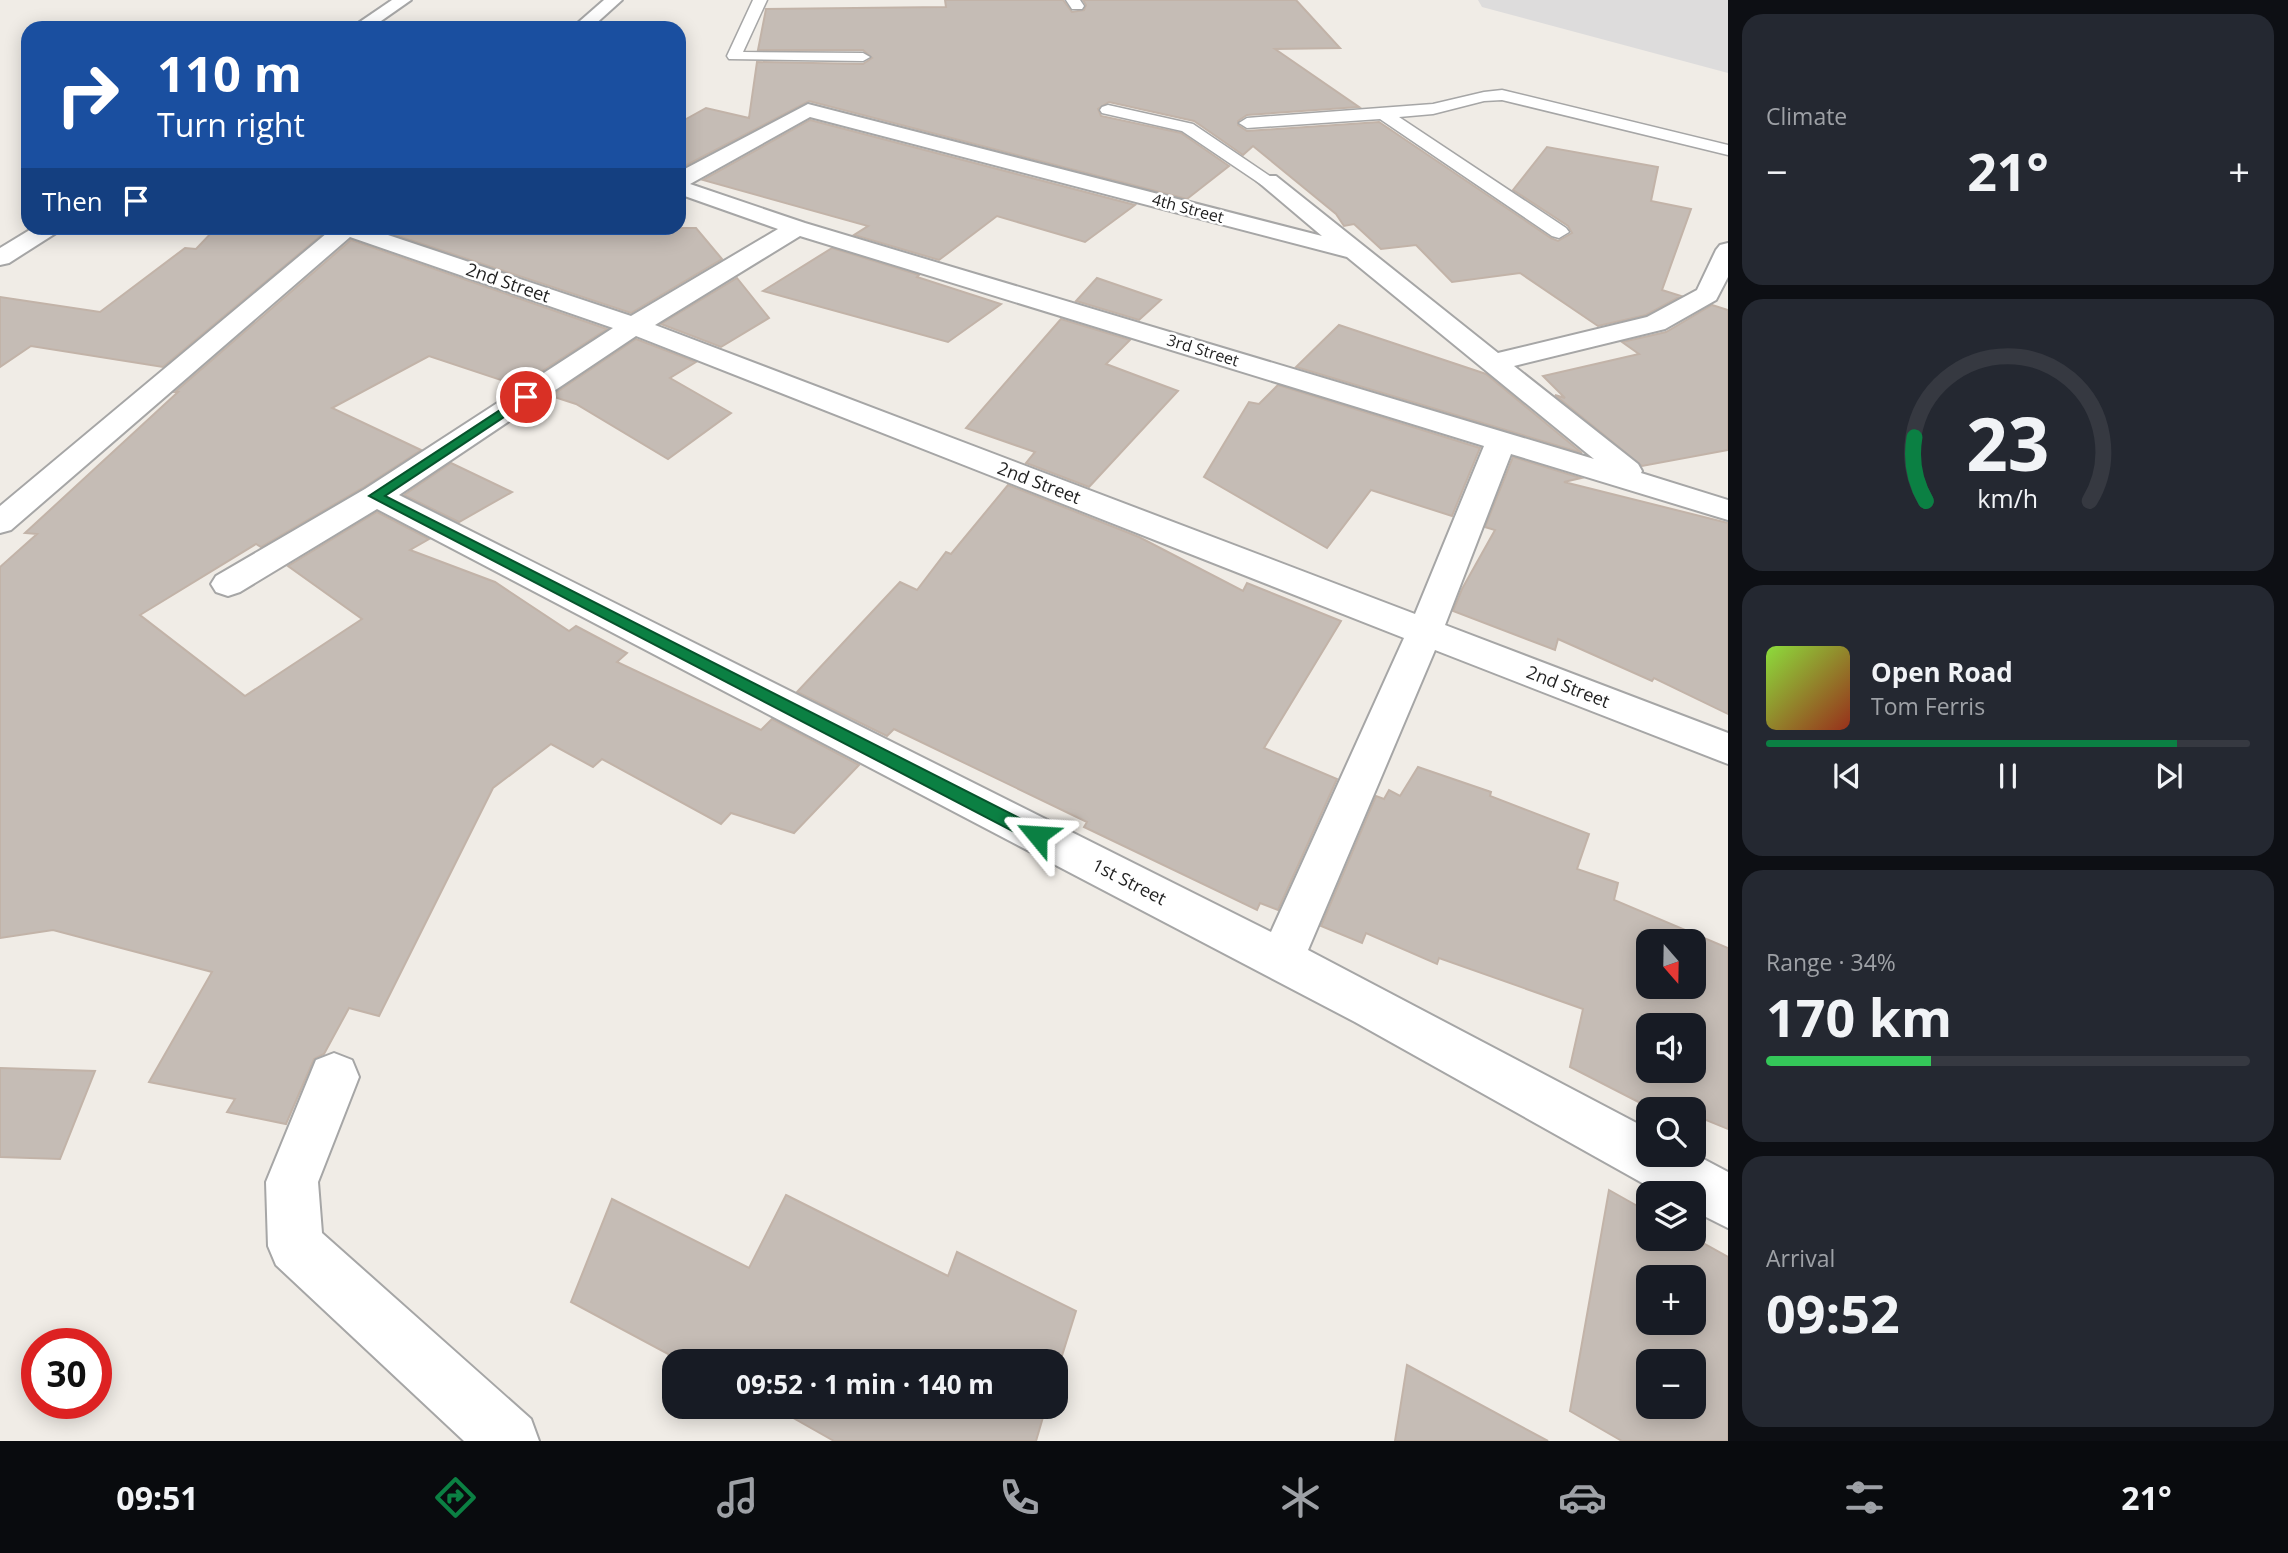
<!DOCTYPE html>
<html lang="en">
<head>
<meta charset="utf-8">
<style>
  :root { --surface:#171b24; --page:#242831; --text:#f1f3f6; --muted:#9ea1a6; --line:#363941; --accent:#0b8043 }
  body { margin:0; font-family:"Open Sans",sans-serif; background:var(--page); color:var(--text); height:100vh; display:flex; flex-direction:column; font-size:26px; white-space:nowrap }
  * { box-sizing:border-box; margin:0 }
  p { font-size:23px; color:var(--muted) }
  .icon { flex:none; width:38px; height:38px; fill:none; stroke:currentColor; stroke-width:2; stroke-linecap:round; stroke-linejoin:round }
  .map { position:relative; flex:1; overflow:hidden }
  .drawer { display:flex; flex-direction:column; gap:14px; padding:14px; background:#0d0f14; width:560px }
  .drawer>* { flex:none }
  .hud { position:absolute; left:21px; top:21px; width:665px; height:214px; border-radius:21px; box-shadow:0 4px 18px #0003; background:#1a4fa0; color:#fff; overflow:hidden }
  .needle { width:46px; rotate:160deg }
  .fabs { position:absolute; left:1636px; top:929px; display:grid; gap:14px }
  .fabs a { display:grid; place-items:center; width:70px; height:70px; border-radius:14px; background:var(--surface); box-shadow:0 4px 18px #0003; font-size:35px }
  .speed { position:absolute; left:21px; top:1328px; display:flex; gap:14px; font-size:35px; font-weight:700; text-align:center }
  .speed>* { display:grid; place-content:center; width:91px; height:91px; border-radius:50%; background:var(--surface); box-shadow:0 4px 18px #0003; line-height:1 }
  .speed .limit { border:10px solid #d22; background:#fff; color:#111 }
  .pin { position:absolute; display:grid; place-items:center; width:60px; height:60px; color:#fff; margin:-30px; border:4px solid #fff; border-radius:50%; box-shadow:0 2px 7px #0007 }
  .me { position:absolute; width:77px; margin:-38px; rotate:297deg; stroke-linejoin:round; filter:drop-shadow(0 0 5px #0008) }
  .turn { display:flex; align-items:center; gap:24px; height:147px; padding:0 21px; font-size:32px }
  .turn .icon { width:91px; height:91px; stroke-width:2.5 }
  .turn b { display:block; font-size:49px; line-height:60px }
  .then { display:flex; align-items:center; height:66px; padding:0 21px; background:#0003; gap:14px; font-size:26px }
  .big { font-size:52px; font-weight:700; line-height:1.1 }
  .drawer .tile { flex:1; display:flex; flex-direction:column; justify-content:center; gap:10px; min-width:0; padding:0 24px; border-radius:21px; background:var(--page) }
  .drawer .dial { align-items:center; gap:0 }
  .dial svg { height:182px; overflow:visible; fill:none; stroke:var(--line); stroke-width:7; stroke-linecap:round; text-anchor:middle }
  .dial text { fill:var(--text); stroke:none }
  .song { display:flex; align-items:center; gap:21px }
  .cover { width:84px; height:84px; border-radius:10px; background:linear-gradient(135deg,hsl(90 70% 55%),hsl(10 70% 35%)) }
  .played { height:7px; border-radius:4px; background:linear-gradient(90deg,var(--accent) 85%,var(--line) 85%) }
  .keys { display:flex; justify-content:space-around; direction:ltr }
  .heat { display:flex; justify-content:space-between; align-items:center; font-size:38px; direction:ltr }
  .charge { height:10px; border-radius:5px; background:linear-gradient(90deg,#34c759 34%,var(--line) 0) }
  .trip { position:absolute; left:662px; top:1349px; width:406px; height:70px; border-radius:21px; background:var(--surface); box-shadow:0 4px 18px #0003; font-weight:700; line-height:70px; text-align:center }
  .menu { display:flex; height:112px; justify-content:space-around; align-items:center; background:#090b0e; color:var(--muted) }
  .menu .icon { width:49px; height:49px }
  .menu .active { color:var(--accent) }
  .menu b { font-size:32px; color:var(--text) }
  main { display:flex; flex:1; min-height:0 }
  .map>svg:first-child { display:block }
  .residential { fill:#dddcdc }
  .building { fill:#c5bcb5; stroke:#c2b3a8; stroke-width:2; fill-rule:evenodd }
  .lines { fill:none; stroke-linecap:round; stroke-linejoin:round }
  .lane-casing { stroke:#a6a6a6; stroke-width:3 }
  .street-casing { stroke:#a6a6a6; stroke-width:4 }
  .lane { fill:#fff; fill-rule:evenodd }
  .street { fill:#fff; fill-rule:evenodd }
  .route { fill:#0b8043; stroke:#07532c; stroke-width:2 }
  .labels { text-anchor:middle; stroke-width:5; stroke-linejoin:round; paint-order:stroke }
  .far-street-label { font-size:16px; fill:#1f1f1f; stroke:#fff }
  .street-label { font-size:18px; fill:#1f1f1f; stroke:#fff }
</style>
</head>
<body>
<main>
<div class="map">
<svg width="1728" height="1441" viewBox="0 0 1728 1441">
  <rect width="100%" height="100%" fill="#f0ece6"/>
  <!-- residential -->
  <polygon class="residential" points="1478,0 1728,0 1728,73 1482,7"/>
  <!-- building -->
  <g class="building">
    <polygon points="945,0 1063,0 1072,12 1084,10 1086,5 1083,0 1296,0 1340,48 1275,49 1359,107 1247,115 1238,121 1238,125 1247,131 1379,122 1551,238 1558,241 1572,233 1568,226 1513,190 1547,147 1658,167 1651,201 1691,209 1662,290 1681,296 1646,315 1598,326 1520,273 1452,282 1416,245 1381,249 1354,224 1344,226 1336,214 1253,146 1243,155 1194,121 1109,102 1098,109 1101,116 1181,133 1229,166 1187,199 809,101 679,169 679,123 706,108 749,118 757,62 863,64 872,58 863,50 758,50 766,9 946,7"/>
    <polygon points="810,120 1135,205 1085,242 997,216 939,260 854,235 868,226 703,180"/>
    <polygon points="216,228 330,228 163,367 31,346 0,367 0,297 100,312 185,248 196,249"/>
    <polygon points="374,228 696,228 722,259 631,313"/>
    <polygon points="351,240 607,329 519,386 429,356 332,408 421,450 364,487 261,547 256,544 140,615 245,696 362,619 288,566 377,512 429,539 410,550 495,582 569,631 576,626 627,653 617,662 761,730 772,719 859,765 794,833 731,813 721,824 602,759 593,767 551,744 493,788 379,1016 349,1008 324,1054 314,1059 286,1124 227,1112 235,1099 149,1082 212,972 53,930 0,938 0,567 37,534 25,533 178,392 175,392"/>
    <polygon points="832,248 919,275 917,277 1001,304 948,342 763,291"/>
    <polygon points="737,278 769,318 721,347 661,324"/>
    <polygon points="1097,278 1161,300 1139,320 1076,301"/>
    <polygon points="1712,305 1728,310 1728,450 1642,466 1555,395 1565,398 1543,376 1639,354 1622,342 1666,332"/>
    <polygon points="1061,319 1130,340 1106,364 1178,391 1089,487 1026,463 1035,452 966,428"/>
    <polygon points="1339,325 1486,374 1582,453 1296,367"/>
    <polygon points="636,339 696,362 670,378 731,413 668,459 576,404 551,396"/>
    <polygon points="1278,385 1480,448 1452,516 1371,490 1327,548 1204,477 1249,402 1259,404"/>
    <polygon points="1513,457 1581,478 1564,482 1728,523 1728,714 1654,678 1652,681 1558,639 1555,650 1453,611 1462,589 1495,530 1485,527"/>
    <polygon points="451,463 512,492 459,522 404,495"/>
    <polygon points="1008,485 1139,537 1243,591 1247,583 1341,621 1264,748 1337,779 1278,910 1260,903 1257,910 1084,827 1087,822 894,729 887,736 797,692 900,582 917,590 946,552 951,554"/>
    <path d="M 1418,767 L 1491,792 L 1490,796 L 1589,834 L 1577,869 L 1618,883 L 1614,900 L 1728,948 L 1728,1129 L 1694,1115 L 1694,1110 L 1654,1110 L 1570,1067 L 1583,1009 L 1439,958 L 1437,964 L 1366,933 L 1362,943 L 1321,926 L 1376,796 L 1384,799 L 1389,790 L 1400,796 ZM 1648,942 L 1694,942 L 1694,987 L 1648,987 ZM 1648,1026 L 1694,1026 L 1694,1071 L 1648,1071 Z"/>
    <polygon points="0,1068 95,1071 60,1159 0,1157"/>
    <path d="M 1609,1190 L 1648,1212 L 1648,1239 L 1694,1238 L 1728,1257 L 1728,1441 L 1622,1441 L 1570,1411 ZM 1648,1278 L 1694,1278 L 1694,1323 L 1648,1323 ZM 1648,1362 L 1694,1362 L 1694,1407 L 1648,1407 Z"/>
    <polygon points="786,1195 948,1276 957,1252 1076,1311 1055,1378 1055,1362 683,1362 571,1302 612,1199 749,1268"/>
    <polygon points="1407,1365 1548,1441 1395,1441"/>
    <polygon points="774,1407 1046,1407 1036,1441 834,1441"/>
  </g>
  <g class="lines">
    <defs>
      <g id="lane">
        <polygon points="753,0 767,0 743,52 863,53 870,57 863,61 729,59 727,56"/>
        <polygon points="1066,0 1080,0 1084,6 1082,9 1072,9"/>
        <polygon points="1502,90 1728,145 1728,155 1502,100 1484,101 1433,114 1399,117 1566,228 1569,232 1559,238 1552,236 1380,119 1247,128 1239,123 1247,118 1433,104 1484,92"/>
        <polygon points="1108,105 1193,124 1277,181 1268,186 1262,185 1182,131 1102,113 1100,110 1102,107"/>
      </g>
      <g id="street">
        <polygon points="392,0 411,0 371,28 351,28"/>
        <polygon points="604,0 622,0 591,28 572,28"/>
        <path d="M 808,104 L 1322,236 L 1257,181 L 1260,176 L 1276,176 L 1498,353 L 1647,317 L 1697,290 L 1716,250 L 1720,245 L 1728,243 L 1728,277 L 1716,300 L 1665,329 L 1514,366 L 1638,464 L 1642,471 L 1641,473 L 1728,500 L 1728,520 L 1511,454 L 1445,625 L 1728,733 L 1728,764 L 1435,650 L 1308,950 L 1648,1129 L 1648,1155 L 1694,1154 L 1728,1172 L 1728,1228 L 1694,1211 L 1694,1194 L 1662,1194 L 1355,1022 L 377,509 L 240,592 L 228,596 L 216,592 L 211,584 L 216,576 L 365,489 L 613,328 L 350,237 L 11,530 L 0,533 L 0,506 L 333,228 L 367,228 L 631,316 L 778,229 L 679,194 L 679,172 ZM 810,117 L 1347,257 L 1594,459 L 805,223 L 690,184 ZM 800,236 L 1484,446 L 1415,614 L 655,325 ZM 636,336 L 1404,638 L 1271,932 L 399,495 Z"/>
        <polygon points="33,228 60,228 56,233 9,263 0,265 0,248"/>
        <polygon points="334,1053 352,1060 359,1077 318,1182 322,1233 531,1419 539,1441 464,1441 276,1265 268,1246 266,1182 316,1060"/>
      </g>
    </defs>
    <!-- lane casing -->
    <use href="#lane" class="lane-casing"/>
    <!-- street casing -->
    <use href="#street" class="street-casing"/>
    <!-- lane -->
    <use href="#lane" class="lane"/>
    <!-- street -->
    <use href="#street" class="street"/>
  </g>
  <!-- route -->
  <polygon class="route" points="526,393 531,394 531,399 385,496 1043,830 1045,835 1043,840 1030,840 369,496"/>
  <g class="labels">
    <!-- far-street labels -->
    <g class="far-street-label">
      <text transform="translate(1188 208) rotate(15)" y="6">4th Street</text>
      <text transform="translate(1203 350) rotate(17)" y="6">3rd Street</text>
    </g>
    <!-- street labels -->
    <g class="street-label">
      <text transform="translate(508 283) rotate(19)" y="6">2nd Street</text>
      <text transform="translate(1039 483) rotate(21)" y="6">2nd Street</text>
      <text transform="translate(1568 687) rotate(21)" y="6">2nd Street</text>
      <text transform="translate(1129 882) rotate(27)" y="6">1st Street</text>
    </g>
  </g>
</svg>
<div class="fabs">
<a><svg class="needle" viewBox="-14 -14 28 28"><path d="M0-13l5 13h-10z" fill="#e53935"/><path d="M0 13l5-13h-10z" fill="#9ea1a6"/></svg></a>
<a><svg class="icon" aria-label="sound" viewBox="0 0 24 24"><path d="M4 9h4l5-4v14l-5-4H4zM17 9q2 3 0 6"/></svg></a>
<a><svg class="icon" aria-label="search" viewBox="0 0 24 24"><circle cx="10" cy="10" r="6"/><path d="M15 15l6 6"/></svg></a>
<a><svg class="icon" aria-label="layers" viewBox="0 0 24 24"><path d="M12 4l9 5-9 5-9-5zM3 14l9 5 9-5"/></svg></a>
<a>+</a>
<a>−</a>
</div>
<div class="speed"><div class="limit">30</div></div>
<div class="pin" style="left:526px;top:397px;background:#d93025"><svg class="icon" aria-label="arrive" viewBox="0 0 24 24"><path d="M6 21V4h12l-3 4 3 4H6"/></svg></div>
<svg class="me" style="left:1037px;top:835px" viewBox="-20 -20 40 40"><path d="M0-17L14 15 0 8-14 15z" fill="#0b8043" stroke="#fff" stroke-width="4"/></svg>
<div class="trip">09:52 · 1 min · 140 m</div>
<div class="hud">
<div class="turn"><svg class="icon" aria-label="right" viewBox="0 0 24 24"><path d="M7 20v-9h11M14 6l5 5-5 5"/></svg><div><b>110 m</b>Turn right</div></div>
<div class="then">Then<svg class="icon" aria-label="arrive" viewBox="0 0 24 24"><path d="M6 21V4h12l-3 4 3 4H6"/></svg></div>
</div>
</div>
<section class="drawer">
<div class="tile"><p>Climate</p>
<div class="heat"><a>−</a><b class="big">21°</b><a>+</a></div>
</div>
<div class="tile dial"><svg viewBox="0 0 100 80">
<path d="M14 69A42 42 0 1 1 86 69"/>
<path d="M14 69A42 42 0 0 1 9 41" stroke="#0b8043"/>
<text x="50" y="56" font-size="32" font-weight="700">23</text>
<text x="50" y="72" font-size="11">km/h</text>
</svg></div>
<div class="tile">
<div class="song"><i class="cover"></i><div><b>Open Road</b><p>Tom Ferris</p></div></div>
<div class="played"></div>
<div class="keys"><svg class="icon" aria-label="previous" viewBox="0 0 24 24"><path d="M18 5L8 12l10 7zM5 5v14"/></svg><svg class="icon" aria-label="pause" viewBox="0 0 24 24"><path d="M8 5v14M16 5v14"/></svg><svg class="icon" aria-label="next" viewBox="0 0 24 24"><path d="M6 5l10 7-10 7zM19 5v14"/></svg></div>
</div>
<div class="tile"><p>Range · 34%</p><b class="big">170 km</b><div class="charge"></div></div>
<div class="tile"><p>Arrival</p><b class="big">09:52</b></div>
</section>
</main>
<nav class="menu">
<b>09:51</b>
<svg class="icon active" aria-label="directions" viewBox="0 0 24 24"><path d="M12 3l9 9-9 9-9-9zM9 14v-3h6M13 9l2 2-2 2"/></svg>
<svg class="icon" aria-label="music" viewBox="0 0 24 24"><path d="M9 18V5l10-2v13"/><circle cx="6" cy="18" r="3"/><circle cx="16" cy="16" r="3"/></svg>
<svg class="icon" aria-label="phone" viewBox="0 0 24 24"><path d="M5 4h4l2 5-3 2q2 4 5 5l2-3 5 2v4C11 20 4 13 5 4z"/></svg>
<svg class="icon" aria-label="climate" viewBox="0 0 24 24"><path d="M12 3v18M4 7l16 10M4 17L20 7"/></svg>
<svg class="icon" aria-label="car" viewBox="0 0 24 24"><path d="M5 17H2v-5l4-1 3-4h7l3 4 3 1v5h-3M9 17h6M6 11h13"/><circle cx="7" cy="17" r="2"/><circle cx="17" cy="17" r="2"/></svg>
<svg class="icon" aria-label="filters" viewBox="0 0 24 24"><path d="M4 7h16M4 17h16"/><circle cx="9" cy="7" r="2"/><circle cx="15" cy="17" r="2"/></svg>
<b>21°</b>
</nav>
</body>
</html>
